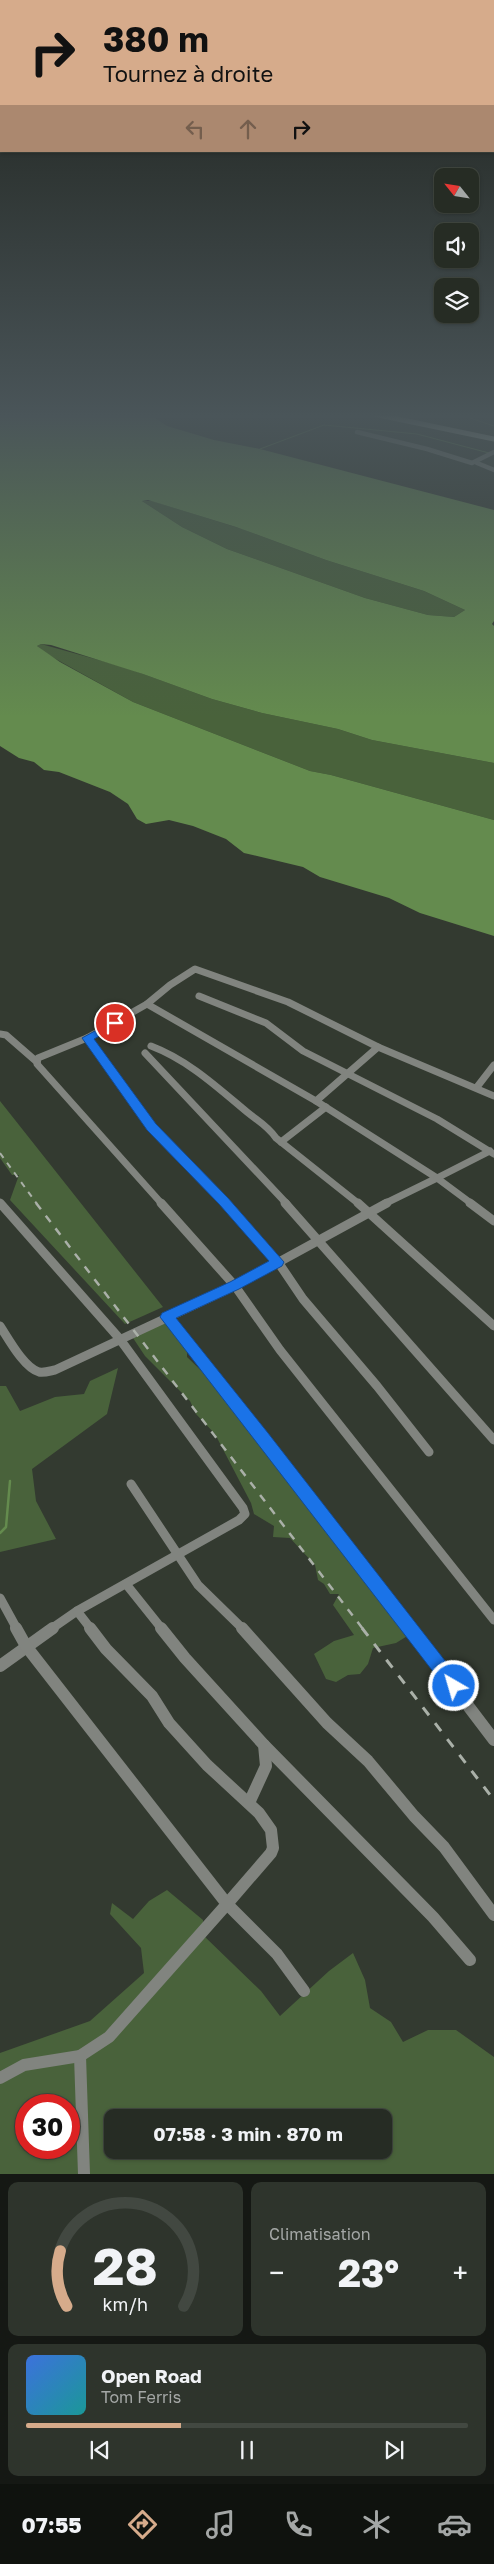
<!DOCTYPE html>
<html lang="fr">
<head>
<meta charset="utf-8">
<style>
  :root { --surface:#262c24; --page:#2e342c; --text:#f1f3f6; --muted:#a4a7a6; --line:#424841; --accent:#d6ab8b }
  body { margin:0; font-family:"Golos Text",sans-serif; background:var(--page); color:var(--text); height:100vh; display:flex; flex-direction:column; font-size:19px; white-space:nowrap }
  * { box-sizing:border-box; margin:0 }
  p { font-size:16px; color:var(--muted) }
  .icon { flex:none; width:28px; height:28px; fill:none; stroke:currentColor; stroke-width:2; stroke-linecap:round; stroke-linejoin:round }
  .map { position:relative; height:2174px; overflow:hidden }
  .side { display:flex; flex-direction:column; gap:8px; padding:8px; background:#151814; flex:1 }
  .side>* { flex:none }
  .guide { position:absolute; left:0px; top:0px; width:495px; height:152px; box-shadow:0 1px 4px #0004,0 0 0 1px var(--line); background:#d6ab8b; color:#111; overflow:hidden }
  .needle { width:32px; rotate:300deg }
  .controls { position:absolute; left:434px; top:168px; display:grid; gap:10px }
  .controls a { display:grid; place-items:center; width:45px; height:45px; border-radius:10px; background:var(--surface); box-shadow:0 1px 4px #0004,0 0 0 1px var(--line); font-size:25px }
  .speed { position:absolute; left:15px; top:2094px; display:flex; gap:10px; font-size:25px; font-weight:700; text-align:center }
  .speed>* { display:grid; place-content:center; width:65px; height:65px; border-radius:50%; background:var(--surface); box-shadow:0 1px 4px #0004,0 0 0 1px var(--line); line-height:1 }
  .speed .limit { border:8px solid #d22; background:#fff; color:#111 }
  .pin { position:absolute; display:grid; place-items:center; width:42px; height:42px; color:#fff; margin:-21px; border:2px solid #fff; border-radius:50%; box-shadow:0 1px 5px #0007 }
  .me { position:absolute; width:55px; margin:-28px; rotate:322deg; stroke-linejoin:round; filter:drop-shadow(0 0 4px #0008) }
  .turn { display:flex; align-items:center; gap:18px; height:105px; padding:0 20px; font-size:22px }
  .turn .icon { width:65px; height:65px; stroke-width:2.5 }
  .turn b { display:block; font-size:35px; line-height:42px }
  .lanes { display:flex; align-items:center; height:48px; padding:0 20px; background:#0003; justify-content:center; gap:25px; direction:ltr }
  .lanes .off { opacity:.35 }
  .big { font-size:38px; font-weight:700; line-height:1.1 }
  .side .tile { flex:1; display:flex; flex-direction:column; justify-content:center; gap:8px; min-width:0; padding:0 18px; border-radius:10px; background:var(--page) }
  .side .dial { align-items:center; gap:0 }
  .dial svg { height:130px; overflow:visible; fill:none; stroke:var(--line); stroke-width:7; stroke-linecap:round; text-anchor:middle }
  .dial text { fill:var(--text); stroke:none }
  .song { display:flex; align-items:center; gap:15px }
  .cover { width:60px; height:60px; border-radius:8px; background:linear-gradient(135deg,hsl(220 70% 55%),hsl(180 70% 35%)) }
  .played { height:5px; border-radius:2px; background:linear-gradient(90deg,var(--accent) 35%,var(--line) 35%) }
  .keys { display:flex; justify-content:space-around; direction:ltr }
  .heat { display:flex; justify-content:space-between; align-items:center; font-size:28px; direction:ltr }
  .side .tiles { flex:1; display:grid; gap:8px; grid-template-columns:1fr 1fr }
  .tile:last-child { grid-column:span 2 }
  .trip { position:absolute; left:104px; top:2109px; width:288px; height:50px; border-radius:10px; background:var(--surface); box-shadow:0 1px 4px #0004,0 0 0 1px var(--line); font-weight:700; line-height:50px; text-align:center }
  .tab-bar { display:flex; height:80px; justify-content:space-around; align-items:center; background:#0f120e; color:var(--muted) }
  .tab-bar .icon { width:35px; height:35px }
  .tab-bar .current { color:var(--accent) }
  .tab-bar b { font-size:22px; color:var(--text) }
  .map>svg:first-child { display:block }
  .green { fill:#49623b; fill-rule:evenodd }
  .water { fill:#648b4e; fill-rule:evenodd }
  .lines { fill:none; stroke-linecap:round; stroke-linejoin:round }
  .stream-far1 { stroke:#648b4e; stroke-width:1 }
  .stream { stroke:#648b4e; stroke-width:2.5 }
  .minor-far3 { stroke:#81847f; stroke-width:4.5 }
  .minor-far2 { stroke:#81847f; stroke-width:7 }
  .minor-far1 { stroke:#81847f; stroke-width:9 }
  .minor { stroke:#81847f; stroke-width:12 }
  .major { stroke:#c9d1c5; stroke-width:5 }
  .rail-far2 { stroke:#aab0a8; stroke-width:2; stroke-dasharray:6 6; stroke-linecap:butt }
  .rail-far1 { stroke:#aab0a8; stroke-width:2.5; stroke-dasharray:8 8; stroke-linecap:butt }
  .rail { stroke:#aab0a8; stroke-width:3; stroke-dasharray:10 10; stroke-linecap:butt }
  .route { fill:#1a73e8; stroke:#114b97 }
</style>
</head>
<body>
<div class="map">
<svg width="494" height="2174" viewBox="0 0 494 2174">
  <rect width="100%" height="100%" fill="#333a30"/>
  <!-- green -->
  <g class="green">
    <polygon points="142,501 152,501 242,529 326,560 424,591 465,610 454,617 428,615 365,598 227,549 182,527"/>
    <polygon points="41,644 124,667 212,699 262,713 338,729 372,740 494,763 494,820 331,775 310,771 133,702 45,653 37,646"/>
    <polygon points="0,1101 163,1307 125,1324 10,1200 19,1175 12,1175 0,1158"/>
    <polygon points="166,1317 187,1350 187,1357 212,1381 260,1436 409,1635 396,1643 373,1648 368,1664 360,1674 348,1675 336,1682 326,1679 314,1654 334,1641 354,1635 333,1605 339,1594 330,1594 324,1584 318,1580 315,1565 290,1538 273,1537 274,1526 254,1514 251,1503 215,1434 196,1414 190,1401 145,1356 129,1332"/>
    <polygon points="118,1368 107,1414 32,1469 36,1501 56,1539 0,1552 0,1386 6,1386 20,1411 55,1397 84,1394 90,1381"/>
    <path d="M 167,1890 L 203,1920 L 204,1936 L 261,1991 L 280,2016 L 329,1971 L 353,1953 L 365,1980 L 370,2008 L 391,2022 L 403,2042 L 428,2030 L 456,2030 L 494,2057 L 494,2174 L 0,2174 L 0,2053 L 90,2021 L 144,1973 L 141,1948 L 110,1914 L 112,1903 L 133,1919 L 149,1901 ZM 26,2105 L 69,2105 L 69,2148 L 26,2148 ZM 112,2118 L 382,2118 L 382,2150 L 112,2150 Z"/>
  </g>
  <!-- water -->
  <path class="water" d="M 0,413 L 130,413 L 152,416 L 167,426 L 214,440 L 260,449 L 494,510 L 494,621 L 492,624 L 494,626 L 494,763 L 372,740 L 338,729 L 262,713 L 212,699 L 143,674 L 51,645 L 41,644 L 37,646 L 60,662 L 133,702 L 310,771 L 331,775 L 494,820 L 494,936 L 420,913 L 389,898 L 320,877 L 303,867 L 244,853 L 226,839 L 193,826 L 169,820 L 146,824 L 137,819 L 128,804 L 110,792 L 59,772 L 44,770 L 34,762 L 19,758 L 0,746 ZM 148,500 L 236,527 L 326,560 L 424,591 L 465,610 L 454,617 L 428,615 L 365,598 L 227,549 L 182,527 L 142,501 Z"/>
  <g class="lines">
    <!-- stream-far1 -->
    <g class="stream-far1">
      <polyline points="455,413 494,426"/>
      <polyline points="154,417 165,413"/>
      <polyline points="260,449 324,425 417,434 489,453"/>
    </g>
    <!-- stream -->
    <polyline class="stream" points="0,1533 6,1527 10,1481"/>
    <!-- minor-far3 -->
    <g class="minor-far3">
      <polyline points="357,432 427,449 472,463 494,452"/>
      <polyline points="477,463 494,470"/>
    </g>
    <!-- minor-far2 -->
    <g class="minor-far2">
      <polyline points="199,996 266,1023 303,1051 437,1119 494,1154"/>
      <polyline points="147,1004 87,1038 38,1058 37,1064 162,1204"/>
      <polyline points="0,1034 6,1035 37,1062"/>
      <polyline points="87,1038 151,1127 227,1204"/>
      <path d="M 151,1046 C 188,1060 217,1087 247,1112 C 258,1121 268,1126 276,1138 L 359,1204"/>
      <polyline points="145,1053 287,1204"/>
      <polyline points="477,1087 494,1065"/>
      <polyline points="316,1101 147,1004 170,985 195,969 288,1002 378,1047"/>
      <polyline points="281,1142 326,1107"/>
      <polyline points="384,1204 437,1178 316,1101 378,1047 494,1096"/>
      <polyline points="472,1204 437,1178 490,1151"/>
    </g>
    <!-- minor-far1 -->
    <g class="minor-far1">
      <polyline points="0,1203 119,1338 243,1508 245,1514 239,1520 77,1611 51,1629"/>
      <polyline points="161,1203 235,1286 280,1350 494,1620"/>
      <polyline points="226,1203 278,1262 303,1299 377,1386 429,1452"/>
      <polyline points="285,1203 494,1440"/>
      <polyline points="358,1203 494,1326"/>
      <polyline points="470,1203 494,1221"/>
      <polyline points="167,1317 263,1437 410,1629"/>
      <path d="M 0,1326 C 8,1338 24,1368 39,1372 C 44,1373 50,1371 55,1370 L 235,1286 L 387,1203"/>
      <polyline points="131,1484 198,1585 243,1629"/>
      <polyline points="126,1584 162,1629"/>
      <polyline points="0,1598 17,1629"/>
      <polyline points="77,1611 91,1629"/>
    </g>
    <!-- minor -->
    <g class="minor">
      <polyline points="90,1628 106,1649 152,1696 169,1723 207,1765 259,1813 271,1830 273,1848 271,1853 227,1904 277,1954 304,1991"/>
      <polyline points="161,1628 185,1658 264,1745 266,1766 249,1803"/>
      <polyline points="242,1628 327,1723 368,1761 414,1816 444,1847 494,1915"/>
      <polyline points="409,1628 494,1740"/>
      <polyline points="0,1666 53,1628"/>
      <polyline points="264,1745 433,1917 470,1960"/>
      <polyline points="80,2056 84,2174"/>
      <polyline points="0,2078 24,2065 80,2056 109,2037 227,1904 26,1646 16,1628"/>
    </g>
    <!-- major -->
    <polyline class="major" points="369,413 494,439"/>
    <!-- rail-far2 -->
    <polyline class="rail-far2" points="0,1153 37,1204"/>
    <!-- rail-far1 -->
    <polyline class="rail-far1" points="36,1203 363,1629"/>
    <!-- rail -->
    <polyline class="rail" points="362,1628 494,1800"/>
  </g>
  <!-- sky -->
  <linearGradient id="sky" x2="0" y2="1"><stop stop-color="#1c201a"/><stop offset="0.58" stop-color="#4a5559"/><stop offset="1" stop-color="#4a5559" stop-opacity="0"/></linearGradient>
  <rect width="494" height="717" fill="url(#sky)"/>
  <!-- route -->
  <polygon class="route" points="115,1020 120,1023 118,1026 94,1039 156,1124 228,1198 284,1262 282,1266 239,1289 176,1318 268,1433 460,1680 462,1686 460,1691 454,1694 448,1691 160,1317 162,1313 230,1282 269,1261 219,1204 147,1130 82,1038"/>
</svg>
<div class="controls">
<a><svg class="needle" viewBox="-14 -14 28 28"><path d="M0-13l5 13h-10z" fill="#e53935"/><path d="M0 13l5-13h-10z" fill="#a4a7a6"/></svg></a>
<a><svg class="icon" aria-label="sound" viewBox="0 0 24 24"><path d="M4 9h4l5-4v14l-5-4H4zM17 9q2 3 0 6"/></svg></a>
<a><svg class="icon" aria-label="layers" viewBox="0 0 24 24"><path d="M12 4l9 5-9 5-9-5zM3 14l9 5 9-5"/></svg></a>
</div>
<div class="speed"><div class="limit">30</div></div>
<div class="pin" style="left:115px;top:1023px;background:#d93025"><svg class="icon" aria-label="arrive" viewBox="0 0 24 24"><path d="M6 21V4h12l-3 4 3 4H6"/></svg></div>
<svg class="me" style="left:454px;top:1686px" viewBox="-20 -20 40 40"><circle r="17" fill="#1a73e8" stroke="#fff" stroke-width="3"/><path d="M0-11L8 9 0 5-8 9z" fill="#fff"/></svg>
<div class="trip">07:58 · 3 min · 870 m</div>
<div class="guide">
<div class="turn"><svg class="icon" aria-label="right" viewBox="0 0 24 24"><path d="M7 20v-9h11M14 6l5 5-5 5"/></svg><div><b>380 m</b>Tournez à droite</div></div>
<div class="lanes"><svg class="icon off" aria-label="left" viewBox="0 0 24 24"><path d="M17 20v-9H6M10 6l-5 5 5 5"/></svg><svg class="icon off" aria-label="ahead" viewBox="0 0 24 24"><path d="M12 20V5M6 11l6-6 6 6"/></svg><svg class="icon" aria-label="right" viewBox="0 0 24 24"><path d="M7 20v-9h11M14 6l5 5-5 5"/></svg></div>
</div>
</div>
<section class="side">
<div class="tiles">
<div class="tile dial"><svg viewBox="0 0 100 80">
<path d="M14 69A42 42 0 1 1 86 69"/>
<path d="M14 69A42 42 0 0 1 10 35" stroke="#d6ab8b"/>
<text x="50" y="56" font-size="32" font-weight="700">28</text>
<text x="50" y="72" font-size="11">km/h</text>
</svg></div>
<div class="tile"><p>Climatisation</p>
<div class="heat"><a>−</a><b class="big">23°</b><a>+</a></div>
</div>
<div class="tile">
<div class="song"><i class="cover"></i><div><b>Open Road</b><p>Tom Ferris</p></div></div>
<div class="played"></div>
<div class="keys"><svg class="icon" aria-label="previous" viewBox="0 0 24 24"><path d="M18 5L8 12l10 7zM5 5v14"/></svg><svg class="icon" aria-label="pause" viewBox="0 0 24 24"><path d="M8 5v14M16 5v14"/></svg><svg class="icon" aria-label="next" viewBox="0 0 24 24"><path d="M6 5l10 7-10 7zM19 5v14"/></svg></div>
</div>
</div>
</section>
<nav class="tab-bar">
<b>07:55</b>
<svg class="icon current" aria-label="directions" viewBox="0 0 24 24"><path d="M12 3l9 9-9 9-9-9zM9 14v-3h6M13 9l2 2-2 2"/></svg>
<svg class="icon" aria-label="music" viewBox="0 0 24 24"><path d="M9 18V5l10-2v13"/><circle cx="6" cy="18" r="3"/><circle cx="16" cy="16" r="3"/></svg>
<svg class="icon" aria-label="phone" viewBox="0 0 24 24"><path d="M5 4h4l2 5-3 2q2 4 5 5l2-3 5 2v4C11 20 4 13 5 4z"/></svg>
<svg class="icon" aria-label="climate" viewBox="0 0 24 24"><path d="M12 3v18M4 7l16 10M4 17L20 7"/></svg>
<svg class="icon" aria-label="car" viewBox="0 0 24 24"><path d="M5 17H2v-5l4-1 3-4h7l3 4 3 1v5h-3M9 17h6M6 11h13"/><circle cx="7" cy="17" r="2"/><circle cx="17" cy="17" r="2"/></svg>
</nav>
</body>
</html>
